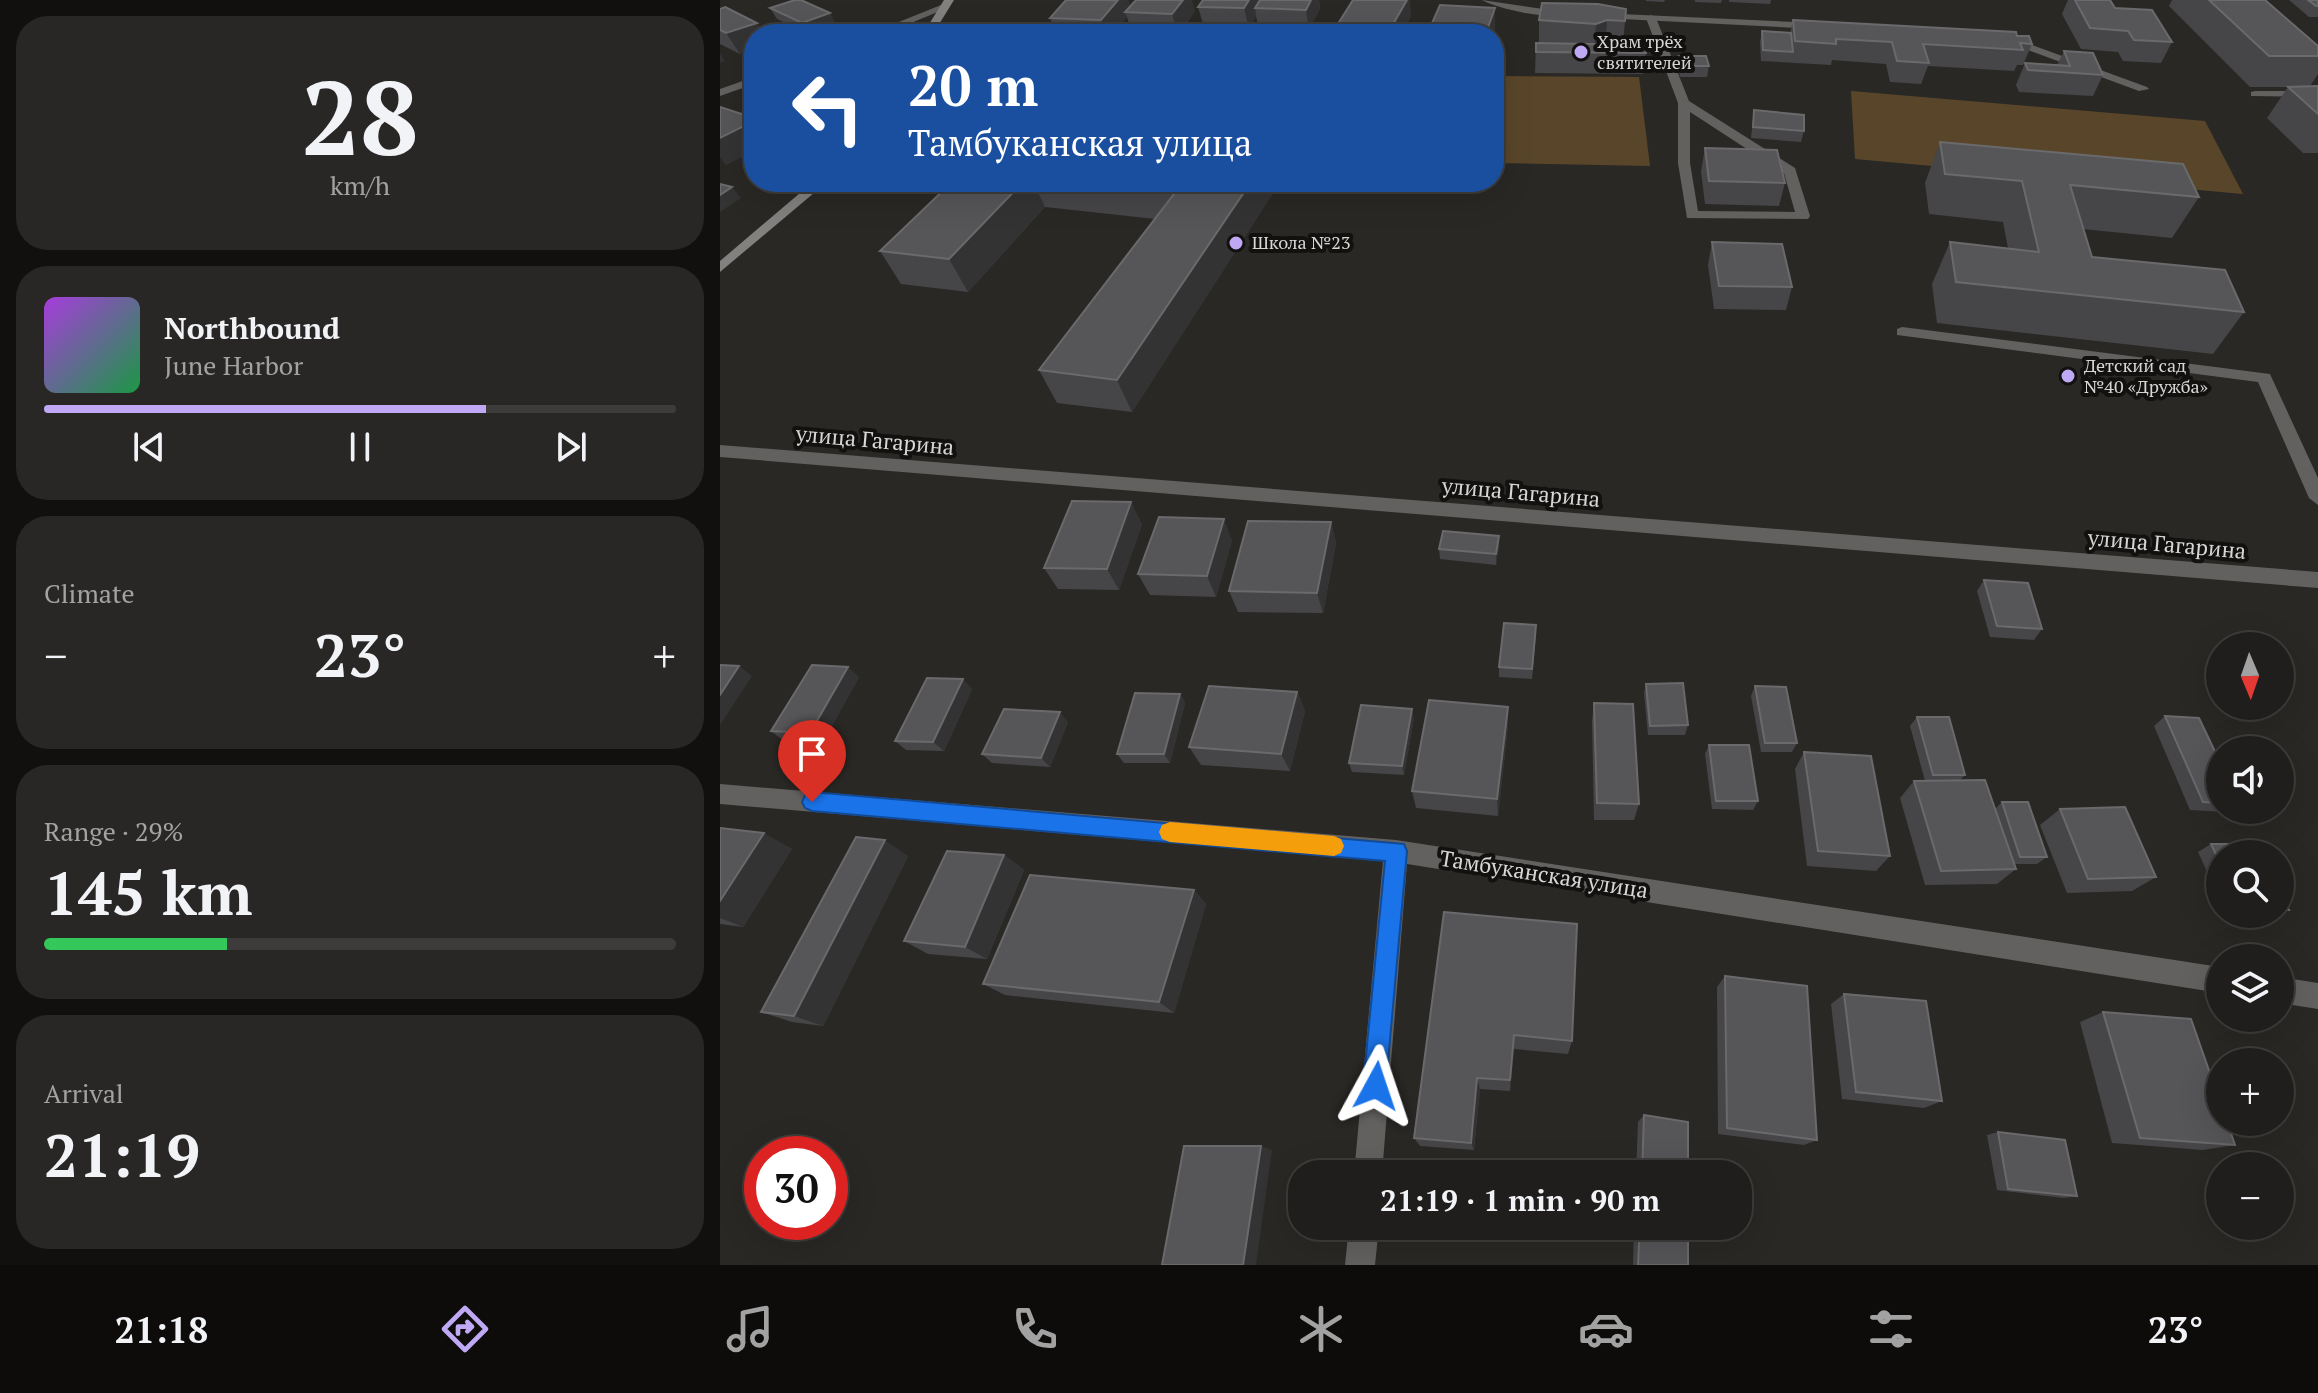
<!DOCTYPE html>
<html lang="en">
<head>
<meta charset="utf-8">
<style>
  :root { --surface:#201e1c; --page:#282725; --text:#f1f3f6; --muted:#a2a2a3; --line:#3d3c3b; --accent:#bfa8f4 }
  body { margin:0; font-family:"PT Serif",serif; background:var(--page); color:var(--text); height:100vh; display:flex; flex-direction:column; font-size:30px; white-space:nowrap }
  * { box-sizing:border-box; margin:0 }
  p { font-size:26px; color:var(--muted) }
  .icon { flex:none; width:44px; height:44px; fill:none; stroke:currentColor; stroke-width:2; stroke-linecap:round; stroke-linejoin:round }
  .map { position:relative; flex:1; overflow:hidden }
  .side { display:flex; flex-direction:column; gap:16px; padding:16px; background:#12100f; width:720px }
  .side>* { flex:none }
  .banner { position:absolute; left:24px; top:24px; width:760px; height:168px; border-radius:32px; box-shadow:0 8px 32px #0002,0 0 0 2px var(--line); background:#1a4fa0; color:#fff; overflow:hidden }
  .needle { width:52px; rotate:178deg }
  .buttons { position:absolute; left:1486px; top:632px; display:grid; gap:16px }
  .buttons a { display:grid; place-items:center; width:88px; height:88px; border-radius:50%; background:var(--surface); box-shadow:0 8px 32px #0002,0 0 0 2px var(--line); font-size:40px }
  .speed { position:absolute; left:24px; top:1136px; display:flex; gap:16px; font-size:40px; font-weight:700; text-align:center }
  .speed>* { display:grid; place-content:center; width:104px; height:104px; border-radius:50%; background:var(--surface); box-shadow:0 8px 32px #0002,0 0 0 2px var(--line); line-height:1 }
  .speed .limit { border:12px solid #d22; background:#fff; color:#111 }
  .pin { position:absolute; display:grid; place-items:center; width:68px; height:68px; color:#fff; margin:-82px -34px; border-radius:50% 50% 50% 0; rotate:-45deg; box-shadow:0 0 8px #0007 }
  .pin .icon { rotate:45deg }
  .me { position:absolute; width:88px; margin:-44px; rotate:5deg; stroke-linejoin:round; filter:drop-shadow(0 0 6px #0008) }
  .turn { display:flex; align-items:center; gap:28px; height:168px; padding:0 32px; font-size:36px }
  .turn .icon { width:104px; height:104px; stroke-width:2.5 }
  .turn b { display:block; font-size:56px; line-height:68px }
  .big { font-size:60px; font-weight:800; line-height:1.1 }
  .side .widget { flex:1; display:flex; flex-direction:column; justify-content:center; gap:12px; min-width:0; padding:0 28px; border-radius:32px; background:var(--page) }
  .side .dial { align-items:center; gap:0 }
  .dial b { font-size:104px; line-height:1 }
  .song { display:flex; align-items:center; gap:24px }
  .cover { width:96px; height:96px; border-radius:12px; background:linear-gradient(135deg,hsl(280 70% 55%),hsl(140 70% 35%)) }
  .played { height:8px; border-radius:4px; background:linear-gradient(90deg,var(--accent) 70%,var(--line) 70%) }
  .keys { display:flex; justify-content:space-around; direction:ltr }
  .heat { display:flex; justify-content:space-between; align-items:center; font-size:44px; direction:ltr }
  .charge { height:12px; border-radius:6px; background:linear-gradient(90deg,#34c759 29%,var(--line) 0) }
  .trip { position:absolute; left:568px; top:1160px; width:464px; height:80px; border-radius:32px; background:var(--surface); box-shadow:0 8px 32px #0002,0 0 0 2px var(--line); font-weight:800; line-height:80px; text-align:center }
  .tabs { display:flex; height:128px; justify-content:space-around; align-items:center; background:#0d0c0b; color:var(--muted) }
  .tabs .icon { width:56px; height:56px }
  .tabs .selected { color:var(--accent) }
  .tabs b { font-size:36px; color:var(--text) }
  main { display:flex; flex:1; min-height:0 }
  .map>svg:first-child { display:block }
  .green { fill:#59462a }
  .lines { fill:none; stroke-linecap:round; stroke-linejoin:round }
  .lane { fill:#636160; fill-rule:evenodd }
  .street { fill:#636160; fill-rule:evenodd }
  .secondary { fill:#83817f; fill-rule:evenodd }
  .wall { fill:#464548 }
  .shaded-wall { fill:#343334 }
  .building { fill:#565558; stroke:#6a696b; stroke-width:2 }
  .route { fill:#1a73e8; stroke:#114b97; stroke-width:2 }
  .slow { fill:#f59e0b }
  .poi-dot { fill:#bfa8f4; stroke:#121110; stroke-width:3 }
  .labels { text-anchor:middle; stroke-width:8; stroke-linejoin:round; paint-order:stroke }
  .far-poi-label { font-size:18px; fill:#d7d6d4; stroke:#121110; text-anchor:start }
  .street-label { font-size:22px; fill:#d7d6d4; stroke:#121110 }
</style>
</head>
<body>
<main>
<section class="side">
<div class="widget dial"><b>28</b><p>km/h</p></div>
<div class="widget">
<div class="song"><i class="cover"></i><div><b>Northbound</b><p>June Harbor</p></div></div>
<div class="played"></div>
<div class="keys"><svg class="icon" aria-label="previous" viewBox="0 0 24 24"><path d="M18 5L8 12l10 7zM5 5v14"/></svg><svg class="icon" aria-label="pause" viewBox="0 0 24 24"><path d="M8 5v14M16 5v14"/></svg><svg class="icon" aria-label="next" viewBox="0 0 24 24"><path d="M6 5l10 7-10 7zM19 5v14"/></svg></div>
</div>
<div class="widget"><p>Climate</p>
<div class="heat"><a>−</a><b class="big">23°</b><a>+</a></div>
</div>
<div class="widget"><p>Range · 29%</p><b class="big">145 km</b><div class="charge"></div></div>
<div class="widget"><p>Arrival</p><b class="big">21:19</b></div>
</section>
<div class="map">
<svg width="1598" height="1265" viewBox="0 0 1598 1265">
  <rect width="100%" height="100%" fill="#2a2825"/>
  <!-- green -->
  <g class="green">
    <polygon points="774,76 919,77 930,166 774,163"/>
    <polygon points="1131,91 1485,121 1523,194 1135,159"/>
  </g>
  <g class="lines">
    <!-- lane -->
    <g class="lane">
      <path d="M 931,15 L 936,18 L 969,101 L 1075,168 L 1090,216 L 1088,219 L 967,218 L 958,163 L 958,103 L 926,18 ZM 970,112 L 1064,173 L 1075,212 L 978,211 L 970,163 Z"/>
      <polygon points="1535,91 1598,91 1598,97 1531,96 1531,92"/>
      <polygon points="1182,327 1550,374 1598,478 1598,505 1589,498 1538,382 1177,335 1177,329"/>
    </g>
    <!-- street -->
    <g class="street">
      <path d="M 762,0 L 851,13 C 835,22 778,9 762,0 Z"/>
      <polygon points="221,5 230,7 164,34 149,34"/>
      <polygon points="878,13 1097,23 1102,26 1097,29 882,18"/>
      <polygon points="1285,35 1427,87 1429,89 1419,91 1281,40 1281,36"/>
      <polygon points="34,77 34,84 0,96 0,89"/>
      <polygon points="0,445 1598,572 1598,588 0,457"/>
      <polygon points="0,784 676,840 1500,967 1500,993 687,864 662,1174 634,1174 663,861 0,804"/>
      <polygon points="1560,977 1598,983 1598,1009 1560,1003"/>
      <polygon points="629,1226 659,1226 655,1265 625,1265"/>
    </g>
    <!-- secondary -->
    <g class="secondary">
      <polygon points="224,0 234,0 213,34 203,34"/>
      <polygon points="93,182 107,182 0,272 0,261"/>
    </g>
  </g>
  <!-- wall -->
  <g class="wall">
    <polygon points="346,0 408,0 410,7 475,11 459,34 412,33 407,17 393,34 336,34 330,18"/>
    <polygon points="540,0 599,0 600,8 589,31 539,29 536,16 529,29 484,27 478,7 538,2"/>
    <polygon points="926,0 945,0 944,2 926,1"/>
    <polygon points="975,0 1002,0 1001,3 975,2"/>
    <polygon points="1009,0 1051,0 1050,4 1009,2"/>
    <polygon points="1348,0 1390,0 1395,8 1452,42 1441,63 1403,61 1398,52 1361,49 1342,14"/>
    <polygon points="1452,0 1545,0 1598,46 1598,74 1590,86 1598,86 1598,153 1583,153 1547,118 1568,87 1530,87 1449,6"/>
    <polygon points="1569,0 1598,0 1598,17 1589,17"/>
    <polygon points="50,8 116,24 88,34 57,19"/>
    <polygon points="775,8 775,29 774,34 710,34 709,30"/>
    <polygon points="0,9 37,23 44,34 34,34 20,54 0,44"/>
    <polygon points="906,9 903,45 926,53 923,74 815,73 816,43 819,43 819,20"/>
    <polygon points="691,16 681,34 615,34 614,30"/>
    <polygon points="1073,20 1297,36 1312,44 1303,65 1297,65 1294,71 1208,66 1201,84 1170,82 1166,64 1112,60 1111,65 1041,61 1040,42 1042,31 1070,33"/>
    <polygon points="1344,51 1383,75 1373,96 1299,92 1296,85 1305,63 1337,65"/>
    <polygon points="959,56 989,66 987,77 960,77 958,67"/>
    <polygon points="1034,110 1084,131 1081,142 1031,138"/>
    <polygon points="1220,142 1479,197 1452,238 1363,229 1372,257 1524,312 1493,354 1217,323 1212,284 1230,242 1288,248 1283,222 1209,214 1205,183"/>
    <polygon points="985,148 1065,183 1059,206 985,204 981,171"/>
    <polygon points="232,182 560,182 412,412 337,403 319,370 435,219 325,207 248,292 181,284 160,251"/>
    <polygon points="992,242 1072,287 1066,310 994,309 988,265"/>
    <polygon points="611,522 616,543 603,613 518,612 509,591"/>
    <polygon points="422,524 399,590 338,589 324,568"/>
    <polygon points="512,540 496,597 430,595 418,574"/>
    <polygon points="779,547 776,565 720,559 719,549"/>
    <polygon points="1264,580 1322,629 1314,640 1270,637 1257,591"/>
    <polygon points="816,636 812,679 779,677 779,667"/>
    <polygon points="139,677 103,742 64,741 51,731"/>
    <polygon points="926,684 968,725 965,735 928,735 924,693"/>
    <polygon points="1035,686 1077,743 1072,752 1041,752 1031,696"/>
    <polygon points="252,689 224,751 186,750 175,741"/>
    <polygon points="577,692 585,711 570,771 481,765 469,747"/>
    <polygon points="460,694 465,703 450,763 404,763 397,754"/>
    <polygon points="874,703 919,804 914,820 874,820 872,721"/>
    <polygon points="1445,716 1500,762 1500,810 1509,810 1506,812 1470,810 1434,726"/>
    <polygon points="1197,717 1245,775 1240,780 1275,809 1282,802 1327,857 1317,864 1294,864 1296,869 1277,884 1205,885 1180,798 1194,781 1205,781 1190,726"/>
    <polygon points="694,718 684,775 632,772 629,763"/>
    <polygon points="348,722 330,767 272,763 262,754"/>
    <polygon points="788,725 778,816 696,808 692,791"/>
    <polygon points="989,745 1038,801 1033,810 992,809 985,754"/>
    <polygon points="1084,752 1170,856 1156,871 1087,866 1075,769"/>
    <polygon points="1340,809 1436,877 1412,891 1347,893 1320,825"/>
    <polygon points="0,828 72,849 23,927 0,924"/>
    <polygon points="1491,844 1500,854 1500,900 1478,852"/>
    <polygon points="284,855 304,870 267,959 208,954 184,941"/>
    <polygon points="188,856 103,1026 72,1022 41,1012"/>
    <polygon points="474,890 486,904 454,1013 285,995 263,984"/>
    <polygon points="1560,893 1569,910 1553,917 1508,917 1506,914 1560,914"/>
    <polygon points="724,912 852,1041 848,1054 794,1049 790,1091 760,1089 754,1150 700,1146 694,1138"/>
    <polygon points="1005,976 1097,1140 1084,1145 998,1134 997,987"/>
    <polygon points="1124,994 1222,1101 1204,1108 1122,1099 1111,1004"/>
    <polygon points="1383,1012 1515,1145 1483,1150 1392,1143 1360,1022"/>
    <polygon points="924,1115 968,1174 916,1174 918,1122"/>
    <polygon points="1278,1132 1357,1196 1344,1198 1277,1190 1267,1135"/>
    <polygon points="914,1226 968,1226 968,1265 913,1265"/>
  </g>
  <!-- shaded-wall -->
  <g class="shaded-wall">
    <polygon points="398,0 408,0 411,12 405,12 407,17 393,34 386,34 381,20"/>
    <polygon points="463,0 472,0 475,11 458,34 452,14"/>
    <polygon points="529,0 538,0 540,9 535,8 536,16 529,29 524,8"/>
    <polygon points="591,0 599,0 600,8 589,31 586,10"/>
    <polygon points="687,0 690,0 691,16 681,34 668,34"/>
    <polygon points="775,8 775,29 774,34 766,34"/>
    <polygon points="110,13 116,24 88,34 82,23"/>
    <polygon points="887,20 885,53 874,52 876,24"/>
    <polygon points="37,23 44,34 34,34 34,49 20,54 6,33"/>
    <polygon points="0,53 5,61 0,63"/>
    <polygon points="34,121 34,151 6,165 0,157 0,138"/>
    <polygon points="303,182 313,182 325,207 248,292 229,259"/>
    <polygon points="531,182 560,182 412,412 397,380"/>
    <polygon points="12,187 21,198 0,212 0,195"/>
    <polygon points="411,502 422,524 399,590 387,569"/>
    <polygon points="504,519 512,540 496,597 487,576"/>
    <polygon points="611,522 616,543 603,613 597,593"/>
    <polygon points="779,536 779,547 776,565 776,554"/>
    <polygon points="19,666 32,676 0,725 0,695"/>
    <polygon points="128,667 139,677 103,742 90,733"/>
    <polygon points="243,679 252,689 224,751 213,742"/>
    <polygon points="577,692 585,711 570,771 561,754"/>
    <polygon points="460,694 465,703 450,763 444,754"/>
    <polygon points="788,707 788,725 778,816 777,799"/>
    <polygon points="692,709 694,718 684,775 682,766"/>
    <polygon points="340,712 348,722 330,767 321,758"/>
    <polygon points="44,833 72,849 23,927 0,918 0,901"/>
    <polygon points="165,840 188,856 103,1026 74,1016"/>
    <polygon points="284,855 304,870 267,959 245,947"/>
    <polygon points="474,890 486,904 454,1013 439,1002"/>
    <polygon points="794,1035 794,1049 790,1091 790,1080"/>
    <polygon points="757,1078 760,1089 754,1150 751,1143"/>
    <polygon points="541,1146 552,1150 536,1265 523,1265"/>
  </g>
  <!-- building -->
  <g class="building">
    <polygon points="75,0 81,0 110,13 82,23 50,8"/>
    <polygon points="346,0 398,0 381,20 330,18"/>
    <polygon points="416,0 463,0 452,14 405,12"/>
    <polygon points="483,0 529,0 524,8 478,7"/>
    <polygon points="540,0 591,0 586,10 535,8"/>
    <polygon points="633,0 687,0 668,33 614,30"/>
    <polygon points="1355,0 1390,0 1395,8 1432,10 1452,42 1414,40 1408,31 1370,28"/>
    <polygon points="1489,0 1545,0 1598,46 1598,56 1549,56"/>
    <polygon points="1588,0 1598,0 1598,6 1596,6"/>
    <polygon points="822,3 878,4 906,9 905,21 887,20 876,24 819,20"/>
    <polygon points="720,5 775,8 766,33 709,30"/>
    <polygon points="5,7 37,23 6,33 0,30 0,9"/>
    <polygon points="1073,20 1296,32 1297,36 1309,36 1312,44 1300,43 1303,50 1203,44 1209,63 1177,61 1172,42 1116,39 1116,44 1075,41"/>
    <polygon points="1042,31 1071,33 1073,52 1043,50"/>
    <polygon points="816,43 925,45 926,53 816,52"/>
    <polygon points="1344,51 1373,53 1383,75 1308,70 1305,63 1350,66"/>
    <polygon points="959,56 986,56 989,66 961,66"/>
    <polygon points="1598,86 1598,114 1568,87"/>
    <polygon points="0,107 34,118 34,121 0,138"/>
    <polygon points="1034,110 1084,115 1084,131 1033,127"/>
    <polygon points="1220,142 1463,164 1479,197 1350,185 1372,257 1505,270 1524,312 1236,282 1230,242 1319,252 1302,181 1225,174"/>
    <polygon points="985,148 1057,150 1065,183 989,181"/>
    <polygon points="232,182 303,182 229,259 160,251"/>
    <polygon points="382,182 531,182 397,380 319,370 457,190"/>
    <polygon points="0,184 12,187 0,195"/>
    <polygon points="992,242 1062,244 1072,287 999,286"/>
    <polygon points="352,501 411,502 387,569 324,568"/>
    <polygon points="439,517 504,519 487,576 418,574"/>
    <polygon points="528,521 611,522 597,593 509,591"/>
    <polygon points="723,531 779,536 776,554 719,549"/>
    <polygon points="1264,580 1308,583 1322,629 1277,626"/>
    <polygon points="784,623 816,625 812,669 779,667"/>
    <polygon points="0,665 19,666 0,695"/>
    <polygon points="92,665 128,667 90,733 51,731"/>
    <polygon points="207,678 243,679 213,742 175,741"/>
    <polygon points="963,683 968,725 930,726 926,684"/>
    <polygon points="489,686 577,692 561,754 469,747"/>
    <polygon points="1035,686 1066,687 1077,743 1045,743"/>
    <polygon points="415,693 460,694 444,754 397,754"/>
    <polygon points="709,700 788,707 777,799 692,791"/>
    <polygon points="874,703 913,704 919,804 877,803"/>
    <polygon points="641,705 692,709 682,766 629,763"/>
    <polygon points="284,709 340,712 321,758 262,754"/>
    <polygon points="1445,716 1479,718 1500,762 1500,803 1483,802"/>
    <polygon points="1197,717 1229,717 1245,775 1213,775"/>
    <polygon points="989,745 1029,745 1038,801 996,801"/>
    <polygon points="1084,752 1151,756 1170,856 1098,851"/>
    <polygon points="1265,780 1296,869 1221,871 1194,781"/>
    <polygon points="1282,802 1308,802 1327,857 1300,857"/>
    <polygon points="1405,807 1436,877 1368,879 1340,809"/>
    <polygon points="0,828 44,833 0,901"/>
    <polygon points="136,837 165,840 74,1016 41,1012"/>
    <polygon points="1491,844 1535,844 1541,854 1500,854 1500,863"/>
    <polygon points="227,851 284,855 245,947 184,941"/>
    <polygon points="310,875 474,890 439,1002 263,984"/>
    <polygon points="1560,893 1569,910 1560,910"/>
    <polygon points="724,912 857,924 852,1041 794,1035 790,1080 757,1078 751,1143 694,1138"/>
    <polygon points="1005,976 1087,986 1097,1140 1007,1128"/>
    <polygon points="1124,994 1206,1001 1222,1101 1136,1092"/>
    <polygon points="1383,1012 1471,1019 1500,1102 1500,1122 1507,1122 1515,1145 1420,1138"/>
    <polygon points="924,1115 968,1122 968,1174 922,1174"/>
    <polygon points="1278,1132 1345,1140 1357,1196 1288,1189"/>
    <polygon points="464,1146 541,1146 523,1265 442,1265"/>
    <polygon points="920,1226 968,1226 968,1265 918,1265"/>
  </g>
  <!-- route -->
  <polygon class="route" points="92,792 684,844 687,851 665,1095 656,1098 647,1095 643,1086 665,861 92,811 85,808 82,802 85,795"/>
  <!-- slow -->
  <polygon class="slow" points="450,822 614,836 621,839 624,846 621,853 614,856 450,842 442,839 439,832 442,825"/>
  <!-- markers -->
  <g class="poi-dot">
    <circle cx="861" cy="52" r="8"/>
    <circle cx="516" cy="243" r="8"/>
    <circle cx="1348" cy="376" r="8"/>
  </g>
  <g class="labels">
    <!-- far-poi labels -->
    <g class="far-poi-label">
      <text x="877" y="48">Храм трёх<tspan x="877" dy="21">святителей</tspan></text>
      <text x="532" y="249">Школа №23</text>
      <text x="1364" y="372">Детский сад<tspan x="1364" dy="21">№40 «Дружба»</tspan></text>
    </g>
    <!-- street labels -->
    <g class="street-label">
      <text transform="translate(155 440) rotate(5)" y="8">улица Гагарина</text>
      <text transform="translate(801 492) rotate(5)" y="8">улица Гагарина</text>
      <text transform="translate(1447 544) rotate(5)" y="8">улица Гагарина</text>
      <text transform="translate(824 874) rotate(9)" y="8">Тамбуканская улица</text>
    </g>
  </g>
</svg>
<div class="buttons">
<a><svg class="needle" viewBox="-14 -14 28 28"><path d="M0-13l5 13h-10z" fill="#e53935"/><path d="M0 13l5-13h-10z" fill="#a2a2a3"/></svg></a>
<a><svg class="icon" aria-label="sound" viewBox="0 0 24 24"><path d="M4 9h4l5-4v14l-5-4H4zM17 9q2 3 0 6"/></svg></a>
<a><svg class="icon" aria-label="search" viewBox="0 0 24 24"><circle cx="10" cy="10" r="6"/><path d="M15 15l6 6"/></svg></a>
<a><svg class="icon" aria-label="layers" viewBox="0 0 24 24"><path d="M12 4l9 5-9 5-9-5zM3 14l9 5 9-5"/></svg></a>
<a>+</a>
<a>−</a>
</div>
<div class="speed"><div class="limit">30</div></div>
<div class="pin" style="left:92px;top:802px;background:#d93025"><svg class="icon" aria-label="arrive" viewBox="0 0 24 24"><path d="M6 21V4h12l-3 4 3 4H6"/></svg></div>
<svg class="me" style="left:656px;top:1086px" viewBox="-20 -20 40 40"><path d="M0-17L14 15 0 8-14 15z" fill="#1a73e8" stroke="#fff" stroke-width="4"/></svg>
<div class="trip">21:19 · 1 min · 90 m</div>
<div class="banner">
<div class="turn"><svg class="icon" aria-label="left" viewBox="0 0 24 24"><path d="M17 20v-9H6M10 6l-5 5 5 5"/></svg><div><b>20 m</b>Тамбуканская улица</div></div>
</div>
</div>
</main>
<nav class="tabs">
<b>21:18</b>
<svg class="icon selected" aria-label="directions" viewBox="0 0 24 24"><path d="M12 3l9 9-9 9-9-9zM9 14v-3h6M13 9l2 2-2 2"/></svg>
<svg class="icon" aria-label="music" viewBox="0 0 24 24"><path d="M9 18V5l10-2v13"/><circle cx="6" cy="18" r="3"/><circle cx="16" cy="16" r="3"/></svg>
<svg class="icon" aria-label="phone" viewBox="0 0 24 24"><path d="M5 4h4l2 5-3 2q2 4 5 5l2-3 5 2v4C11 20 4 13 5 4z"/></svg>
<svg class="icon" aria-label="climate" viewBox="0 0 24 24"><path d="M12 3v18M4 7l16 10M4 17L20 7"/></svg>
<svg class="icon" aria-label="car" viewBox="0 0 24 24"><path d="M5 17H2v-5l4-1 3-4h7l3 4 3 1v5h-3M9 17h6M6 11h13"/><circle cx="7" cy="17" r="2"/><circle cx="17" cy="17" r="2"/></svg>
<svg class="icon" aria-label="filters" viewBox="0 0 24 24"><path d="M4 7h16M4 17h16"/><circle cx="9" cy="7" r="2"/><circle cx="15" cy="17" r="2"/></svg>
<b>23°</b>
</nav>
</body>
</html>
